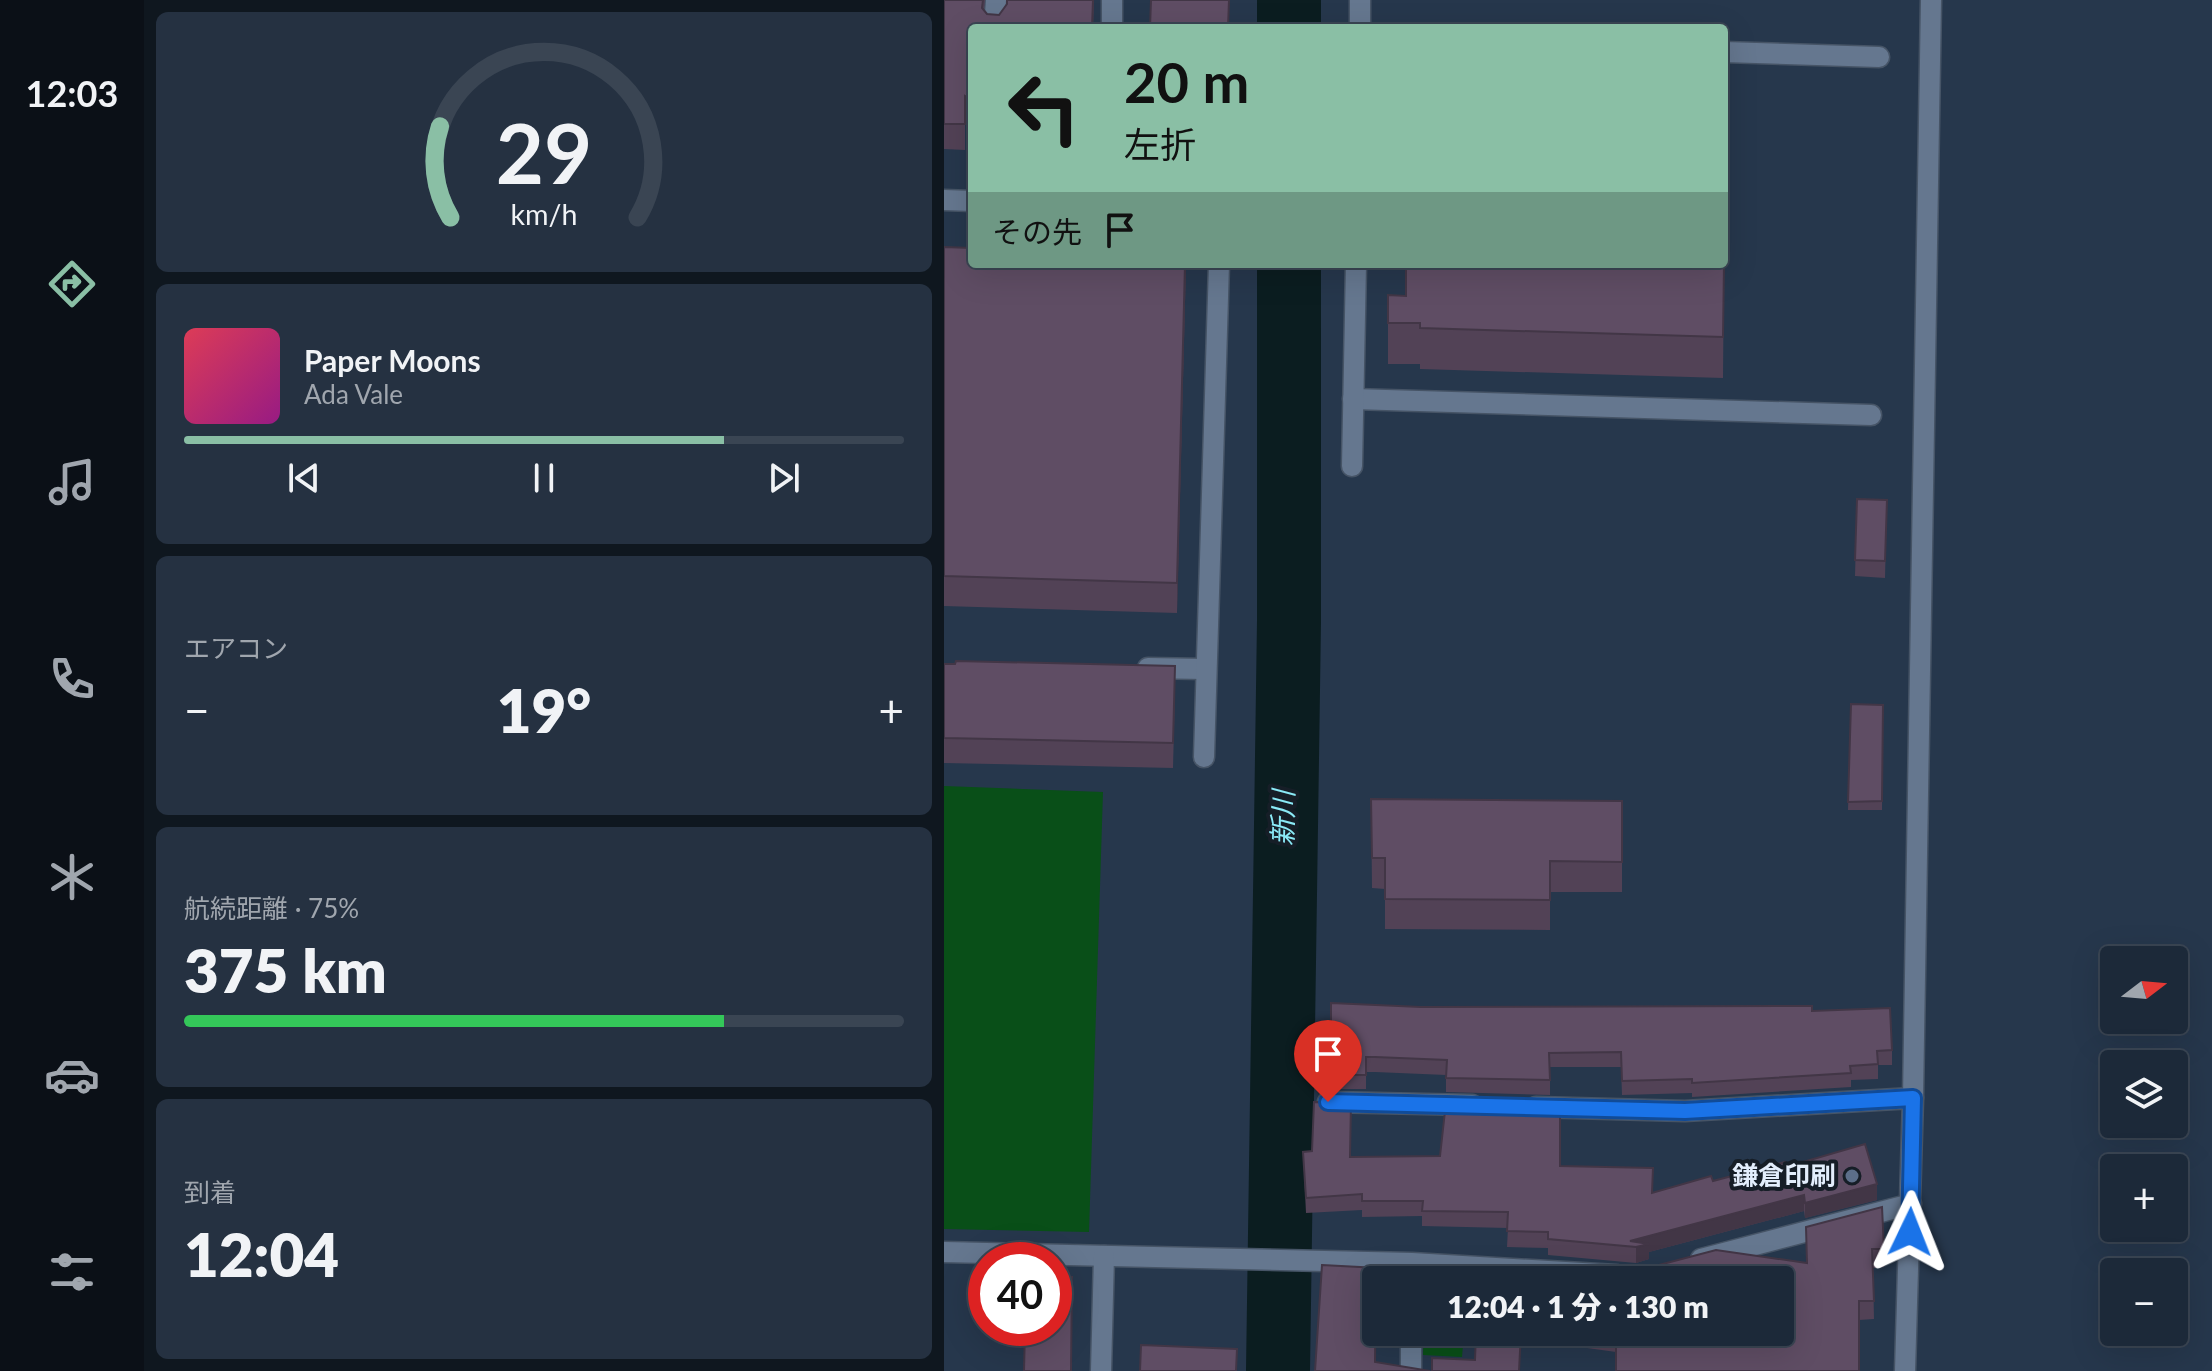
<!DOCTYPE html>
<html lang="ja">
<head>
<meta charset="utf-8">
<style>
  :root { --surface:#1c2939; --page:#253141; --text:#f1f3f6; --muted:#a0a6ae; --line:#3a4553; --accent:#8abfa5 }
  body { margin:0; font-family:Lato,"Noto Sans JP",sans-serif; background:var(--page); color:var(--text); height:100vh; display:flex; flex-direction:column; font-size:30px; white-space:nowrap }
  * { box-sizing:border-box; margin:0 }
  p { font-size:26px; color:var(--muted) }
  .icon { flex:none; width:44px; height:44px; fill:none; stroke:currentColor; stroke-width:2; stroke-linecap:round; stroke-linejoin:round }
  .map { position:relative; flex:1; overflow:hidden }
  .drawer { display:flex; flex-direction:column; gap:12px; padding:12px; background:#0f171f; width:800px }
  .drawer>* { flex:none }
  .banner { position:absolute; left:24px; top:24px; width:760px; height:244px; border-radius:8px; box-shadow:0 8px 32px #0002,0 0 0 2px var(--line); background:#8abfa5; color:#111; overflow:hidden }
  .needle { width:52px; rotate:74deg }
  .fabs { position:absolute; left:1156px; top:946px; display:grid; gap:16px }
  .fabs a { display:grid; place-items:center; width:88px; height:88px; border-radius:8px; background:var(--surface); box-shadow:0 8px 32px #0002,0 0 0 2px var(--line); font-size:40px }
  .speed { position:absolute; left:24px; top:1242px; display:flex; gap:16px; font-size:40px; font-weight:700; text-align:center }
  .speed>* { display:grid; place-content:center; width:104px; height:104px; border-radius:50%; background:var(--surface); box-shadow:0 8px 32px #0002,0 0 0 2px var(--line); line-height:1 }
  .speed .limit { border:12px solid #d22; background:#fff; color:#111 }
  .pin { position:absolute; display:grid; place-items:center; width:68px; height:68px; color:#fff; margin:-82px -34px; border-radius:50% 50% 50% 0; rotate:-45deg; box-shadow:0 0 8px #0007 }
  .pin .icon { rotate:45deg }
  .me { position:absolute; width:88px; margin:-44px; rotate:2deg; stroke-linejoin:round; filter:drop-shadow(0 0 6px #0008) }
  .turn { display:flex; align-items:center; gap:28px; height:168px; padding:0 24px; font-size:36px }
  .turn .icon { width:104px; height:104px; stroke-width:2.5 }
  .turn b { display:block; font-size:56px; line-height:68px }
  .then { display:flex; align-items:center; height:76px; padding:0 24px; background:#0003; gap:16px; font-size:30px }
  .big { font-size:60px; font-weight:800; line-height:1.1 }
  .drawer .tile { flex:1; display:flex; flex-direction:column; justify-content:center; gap:12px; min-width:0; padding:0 28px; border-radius:12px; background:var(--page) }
  .drawer .dial { align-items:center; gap:0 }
  .dial svg { height:208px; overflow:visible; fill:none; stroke:var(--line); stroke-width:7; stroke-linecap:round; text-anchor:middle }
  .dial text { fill:var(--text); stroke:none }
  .song { display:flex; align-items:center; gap:24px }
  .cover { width:96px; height:96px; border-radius:12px; background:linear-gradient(135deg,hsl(350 70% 55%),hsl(310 70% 35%)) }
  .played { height:8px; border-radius:4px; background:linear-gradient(90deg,var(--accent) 75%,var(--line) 75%) }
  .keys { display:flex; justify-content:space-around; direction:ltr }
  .heat { display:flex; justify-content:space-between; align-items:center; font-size:44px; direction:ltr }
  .charge { height:12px; border-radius:6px; background:linear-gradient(90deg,#34c759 75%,var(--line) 0) }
  .trip { position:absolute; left:418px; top:1266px; width:432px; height:80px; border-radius:8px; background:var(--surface); box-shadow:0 8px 32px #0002,0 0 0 2px var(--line); font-weight:800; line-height:80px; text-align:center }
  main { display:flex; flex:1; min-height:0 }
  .tabs { display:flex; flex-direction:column; width:144px; justify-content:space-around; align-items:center; background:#0b1017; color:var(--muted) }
  .tabs .icon { width:56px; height:56px }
  .tabs .current { color:var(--accent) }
  .tabs b { font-size:36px; color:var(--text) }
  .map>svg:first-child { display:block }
  .green { fill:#094f18 }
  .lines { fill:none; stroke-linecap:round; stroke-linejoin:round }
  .river { stroke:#0b1d20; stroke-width:64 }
  .minor-casing { stroke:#465466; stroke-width:23 }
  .minor { stroke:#65778f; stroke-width:20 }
  .wall { fill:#524256 }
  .shaded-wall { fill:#423646 }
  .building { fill:#5f4d64; stroke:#423646; stroke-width:2 }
  .route-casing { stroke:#114b97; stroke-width:20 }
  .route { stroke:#1a73e8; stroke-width:14 }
  .service-dot { fill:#5c6f8a; stroke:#161e27; stroke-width:3 }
  .labels { text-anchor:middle; stroke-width:8; stroke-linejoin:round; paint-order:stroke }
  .poi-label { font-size:26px; font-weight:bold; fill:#e3eefc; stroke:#161e27; text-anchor:end }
  .water-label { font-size:28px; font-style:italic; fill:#8beaf7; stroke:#161e27 }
</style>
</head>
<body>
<main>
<nav class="tabs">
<b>12:03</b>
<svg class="icon current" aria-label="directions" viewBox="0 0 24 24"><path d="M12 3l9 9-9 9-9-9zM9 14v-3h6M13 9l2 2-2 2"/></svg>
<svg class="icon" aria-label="music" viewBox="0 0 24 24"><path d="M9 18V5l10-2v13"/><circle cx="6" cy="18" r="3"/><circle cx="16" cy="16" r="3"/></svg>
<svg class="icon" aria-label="phone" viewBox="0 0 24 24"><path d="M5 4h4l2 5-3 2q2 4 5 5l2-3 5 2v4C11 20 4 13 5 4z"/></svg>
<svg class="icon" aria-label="climate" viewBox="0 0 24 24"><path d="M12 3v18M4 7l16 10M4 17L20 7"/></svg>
<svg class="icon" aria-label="car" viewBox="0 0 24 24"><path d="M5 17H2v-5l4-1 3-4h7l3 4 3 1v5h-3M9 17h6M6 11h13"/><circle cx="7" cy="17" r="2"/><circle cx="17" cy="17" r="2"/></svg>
<svg class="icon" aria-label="filters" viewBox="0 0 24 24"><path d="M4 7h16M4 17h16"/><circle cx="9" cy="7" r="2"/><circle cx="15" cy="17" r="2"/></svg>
</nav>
<section class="drawer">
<div class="tile dial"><svg viewBox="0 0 100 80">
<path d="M14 69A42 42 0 1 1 86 69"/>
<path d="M14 69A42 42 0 0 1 10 34" stroke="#8abfa5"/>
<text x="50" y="56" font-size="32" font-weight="700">29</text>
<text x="50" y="72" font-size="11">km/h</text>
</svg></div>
<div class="tile">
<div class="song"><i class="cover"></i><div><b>Paper Moons</b><p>Ada Vale</p></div></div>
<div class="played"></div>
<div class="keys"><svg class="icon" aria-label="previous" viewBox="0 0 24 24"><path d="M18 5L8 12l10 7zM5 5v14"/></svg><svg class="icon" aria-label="pause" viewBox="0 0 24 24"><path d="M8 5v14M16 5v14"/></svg><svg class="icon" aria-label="next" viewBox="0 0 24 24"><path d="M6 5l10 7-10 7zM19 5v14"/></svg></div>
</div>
<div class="tile"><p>エアコン</p>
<div class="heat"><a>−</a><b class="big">19°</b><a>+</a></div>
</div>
<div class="tile"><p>航続距離 · 75%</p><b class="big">375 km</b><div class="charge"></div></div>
<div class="tile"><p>到着</p><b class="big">12:04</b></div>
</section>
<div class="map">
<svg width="1268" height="1371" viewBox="0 0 1268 1371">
  <rect width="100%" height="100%" fill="#26374c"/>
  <!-- green -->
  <g class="green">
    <polygon points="0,786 159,792 145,1232 0,1229"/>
    <polygon points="480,1332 520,1332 518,1357 479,1355"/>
  </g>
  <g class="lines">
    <!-- river -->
    <g class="river">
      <polyline points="345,28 345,0"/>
      <polyline points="334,1371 345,621 345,264"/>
    </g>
    <defs>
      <g id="minor">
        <polyline points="50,28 52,0"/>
        <polyline points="168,28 168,0"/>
        <polyline points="416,28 416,0"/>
        <polyline points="780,52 935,57"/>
        <polyline points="0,200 28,201"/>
        <polyline points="409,399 927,415"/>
        <polyline points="408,466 412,264"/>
        <polyline points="204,668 260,669"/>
        <polyline points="260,757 275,264"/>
        <polyline points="384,1102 528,1105"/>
        <polyline points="592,1107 741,1111 969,1098"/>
        <polyline points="0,1252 468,1263 672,1275"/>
        <polyline points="757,1259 967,1204"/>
        <polyline points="157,1371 160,1256"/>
        <polyline points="467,1371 467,1332"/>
        <polyline points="961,1371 969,1098 987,0"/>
      </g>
    </defs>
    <!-- minor casing -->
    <use href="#minor" class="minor-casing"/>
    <!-- minor -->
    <use href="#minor" class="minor"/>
  </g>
  <!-- wall -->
  <g class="wall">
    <polygon points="0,0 41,0 40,10 43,14 55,15 63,4 63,0 150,0 149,28 28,28 28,126 21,122 21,150 0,149"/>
    <polygon points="0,247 242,264 233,613 0,606"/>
    <polygon points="780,264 779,378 476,369 476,364 444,364 444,295 462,296"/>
    <polygon points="913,499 943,500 941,578 911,576"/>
    <polygon points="0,664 231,691 229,768 0,763"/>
    <polygon points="907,704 939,705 938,810 904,810"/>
    <polygon points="427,799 678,801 678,892 606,892 606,930 441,929 441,889 428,888"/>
    <polygon points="387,1003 477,1007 868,1011 948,1050 948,1065 934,1065 934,1079 907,1080 907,1087 748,1097 748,1093 678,1095 677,1067 606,1067 606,1095 502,1092 502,1075 431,1072 422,1072 422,1089 387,1089"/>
    <polygon points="359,1152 406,1157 616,1166 709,1193 842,1167 933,1200 861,1218 860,1211 705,1252 705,1259 692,1263 604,1255 604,1248 563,1247 564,1228 478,1226 478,1216 418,1217 418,1210 362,1213"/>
    <polygon points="938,1207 940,1267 929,1268 930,1319 915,1320 915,1371 672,1371 672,1352 643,1348 643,1332 836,1332 836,1280 647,1280 648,1268 696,1270 772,1250 862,1263 862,1227"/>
  </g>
  <!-- shaded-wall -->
  <g class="shaded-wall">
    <polygon points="241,264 242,264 233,613 233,583"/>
    <polygon points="933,1184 933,1200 861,1218 861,1203"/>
    <polygon points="860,1195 860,1211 705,1252 705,1259 692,1263 692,1247 686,1241"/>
  </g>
  <!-- building -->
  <g class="building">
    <polygon points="0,0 39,0 38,8 43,14 55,15 63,4 63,0 149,0 148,28 28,28 28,100 21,96 21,124 0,124"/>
    <polygon points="207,0 285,0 284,28 206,28"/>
    <polygon points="780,47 781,47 780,205"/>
    <polygon points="0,247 28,248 28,264 241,264 233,583 0,576"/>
    <polygon points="462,264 780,264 779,337 476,328 476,323 444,323 444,295 462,296"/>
    <polygon points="913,499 943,500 941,561 911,560"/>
    <polygon points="12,661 231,666 229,743 0,738 0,664 11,664"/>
    <polygon points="907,704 939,705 938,801 904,802"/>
    <polygon points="427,799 678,801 678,862 606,861 606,900 441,899 441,858 428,858"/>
    <polygon points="387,1003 477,1007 868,1006 868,1011 946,1008 948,1050 933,1051 934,1064 906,1066 907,1073 748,1083 748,1079 678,1081 677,1052 605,1053 606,1080 502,1078 503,1060 431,1057 422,1057 422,1075 387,1075"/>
    <polygon points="370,1102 407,1103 406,1157 496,1156 502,1102 606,1105 616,1106 616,1166 709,1168 708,1193 767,1176 769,1181 841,1162 842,1167 921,1144 933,1184 861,1203 860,1195 686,1241 705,1244 692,1247 604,1239 604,1232 563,1231 564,1212 478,1211 479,1201 418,1201 418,1194 362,1198 359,1152 368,1151"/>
    <polygon points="938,1207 940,1249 928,1249 930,1301 915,1301 915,1371 672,1371 672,1333 661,1332 836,1332 836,1280 647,1280 648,1268 696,1270 772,1250 863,1263 862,1227"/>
    <polygon points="378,1265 434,1268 434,1280 432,1280 431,1362 486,1371 371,1371"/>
    <polygon points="110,1276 128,1277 127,1371 80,1371 81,1328 110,1328"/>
    <polygon points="536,1276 559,1276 563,1280 536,1280"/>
    <polygon points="532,1332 577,1332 575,1371 488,1371 488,1358 531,1360"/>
    <polygon points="197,1345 293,1349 292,1371 196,1371"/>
  </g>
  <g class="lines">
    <defs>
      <polyline id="route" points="384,1102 741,1111 969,1098 966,1232"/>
    </defs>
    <!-- route casing -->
    <use href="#route" class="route-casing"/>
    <!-- route -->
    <use href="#route" class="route"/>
  </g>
  <!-- markers -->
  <circle class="service-dot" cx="908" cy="1176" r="8"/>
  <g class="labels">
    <!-- poi labels -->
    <g class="poi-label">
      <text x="892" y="1185">鎌倉印刷</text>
    </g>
    <!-- water labels -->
    <g class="water-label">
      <text transform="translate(339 818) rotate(-89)" y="10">新川</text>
    </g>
  </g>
</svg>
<div class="fabs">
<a><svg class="needle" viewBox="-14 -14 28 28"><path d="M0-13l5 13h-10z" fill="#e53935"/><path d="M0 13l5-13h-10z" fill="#a0a6ae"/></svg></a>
<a><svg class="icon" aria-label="layers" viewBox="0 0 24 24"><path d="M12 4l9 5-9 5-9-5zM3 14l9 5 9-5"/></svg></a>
<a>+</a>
<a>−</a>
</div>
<div class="speed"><div class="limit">40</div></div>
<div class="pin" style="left:384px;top:1102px;background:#d93025"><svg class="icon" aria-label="arrive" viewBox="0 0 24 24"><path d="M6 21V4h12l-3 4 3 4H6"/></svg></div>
<svg class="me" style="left:966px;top:1232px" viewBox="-20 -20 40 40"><path d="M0-17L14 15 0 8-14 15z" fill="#1a73e8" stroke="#fff" stroke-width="4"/></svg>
<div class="trip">12:04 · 1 分 · 130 m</div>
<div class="banner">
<div class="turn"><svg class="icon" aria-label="left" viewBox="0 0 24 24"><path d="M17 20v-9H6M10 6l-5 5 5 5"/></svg><div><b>20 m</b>左折</div></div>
<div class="then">その先<svg class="icon" aria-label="arrive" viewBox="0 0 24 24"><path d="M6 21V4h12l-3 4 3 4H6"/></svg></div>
</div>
</div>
</main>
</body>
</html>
